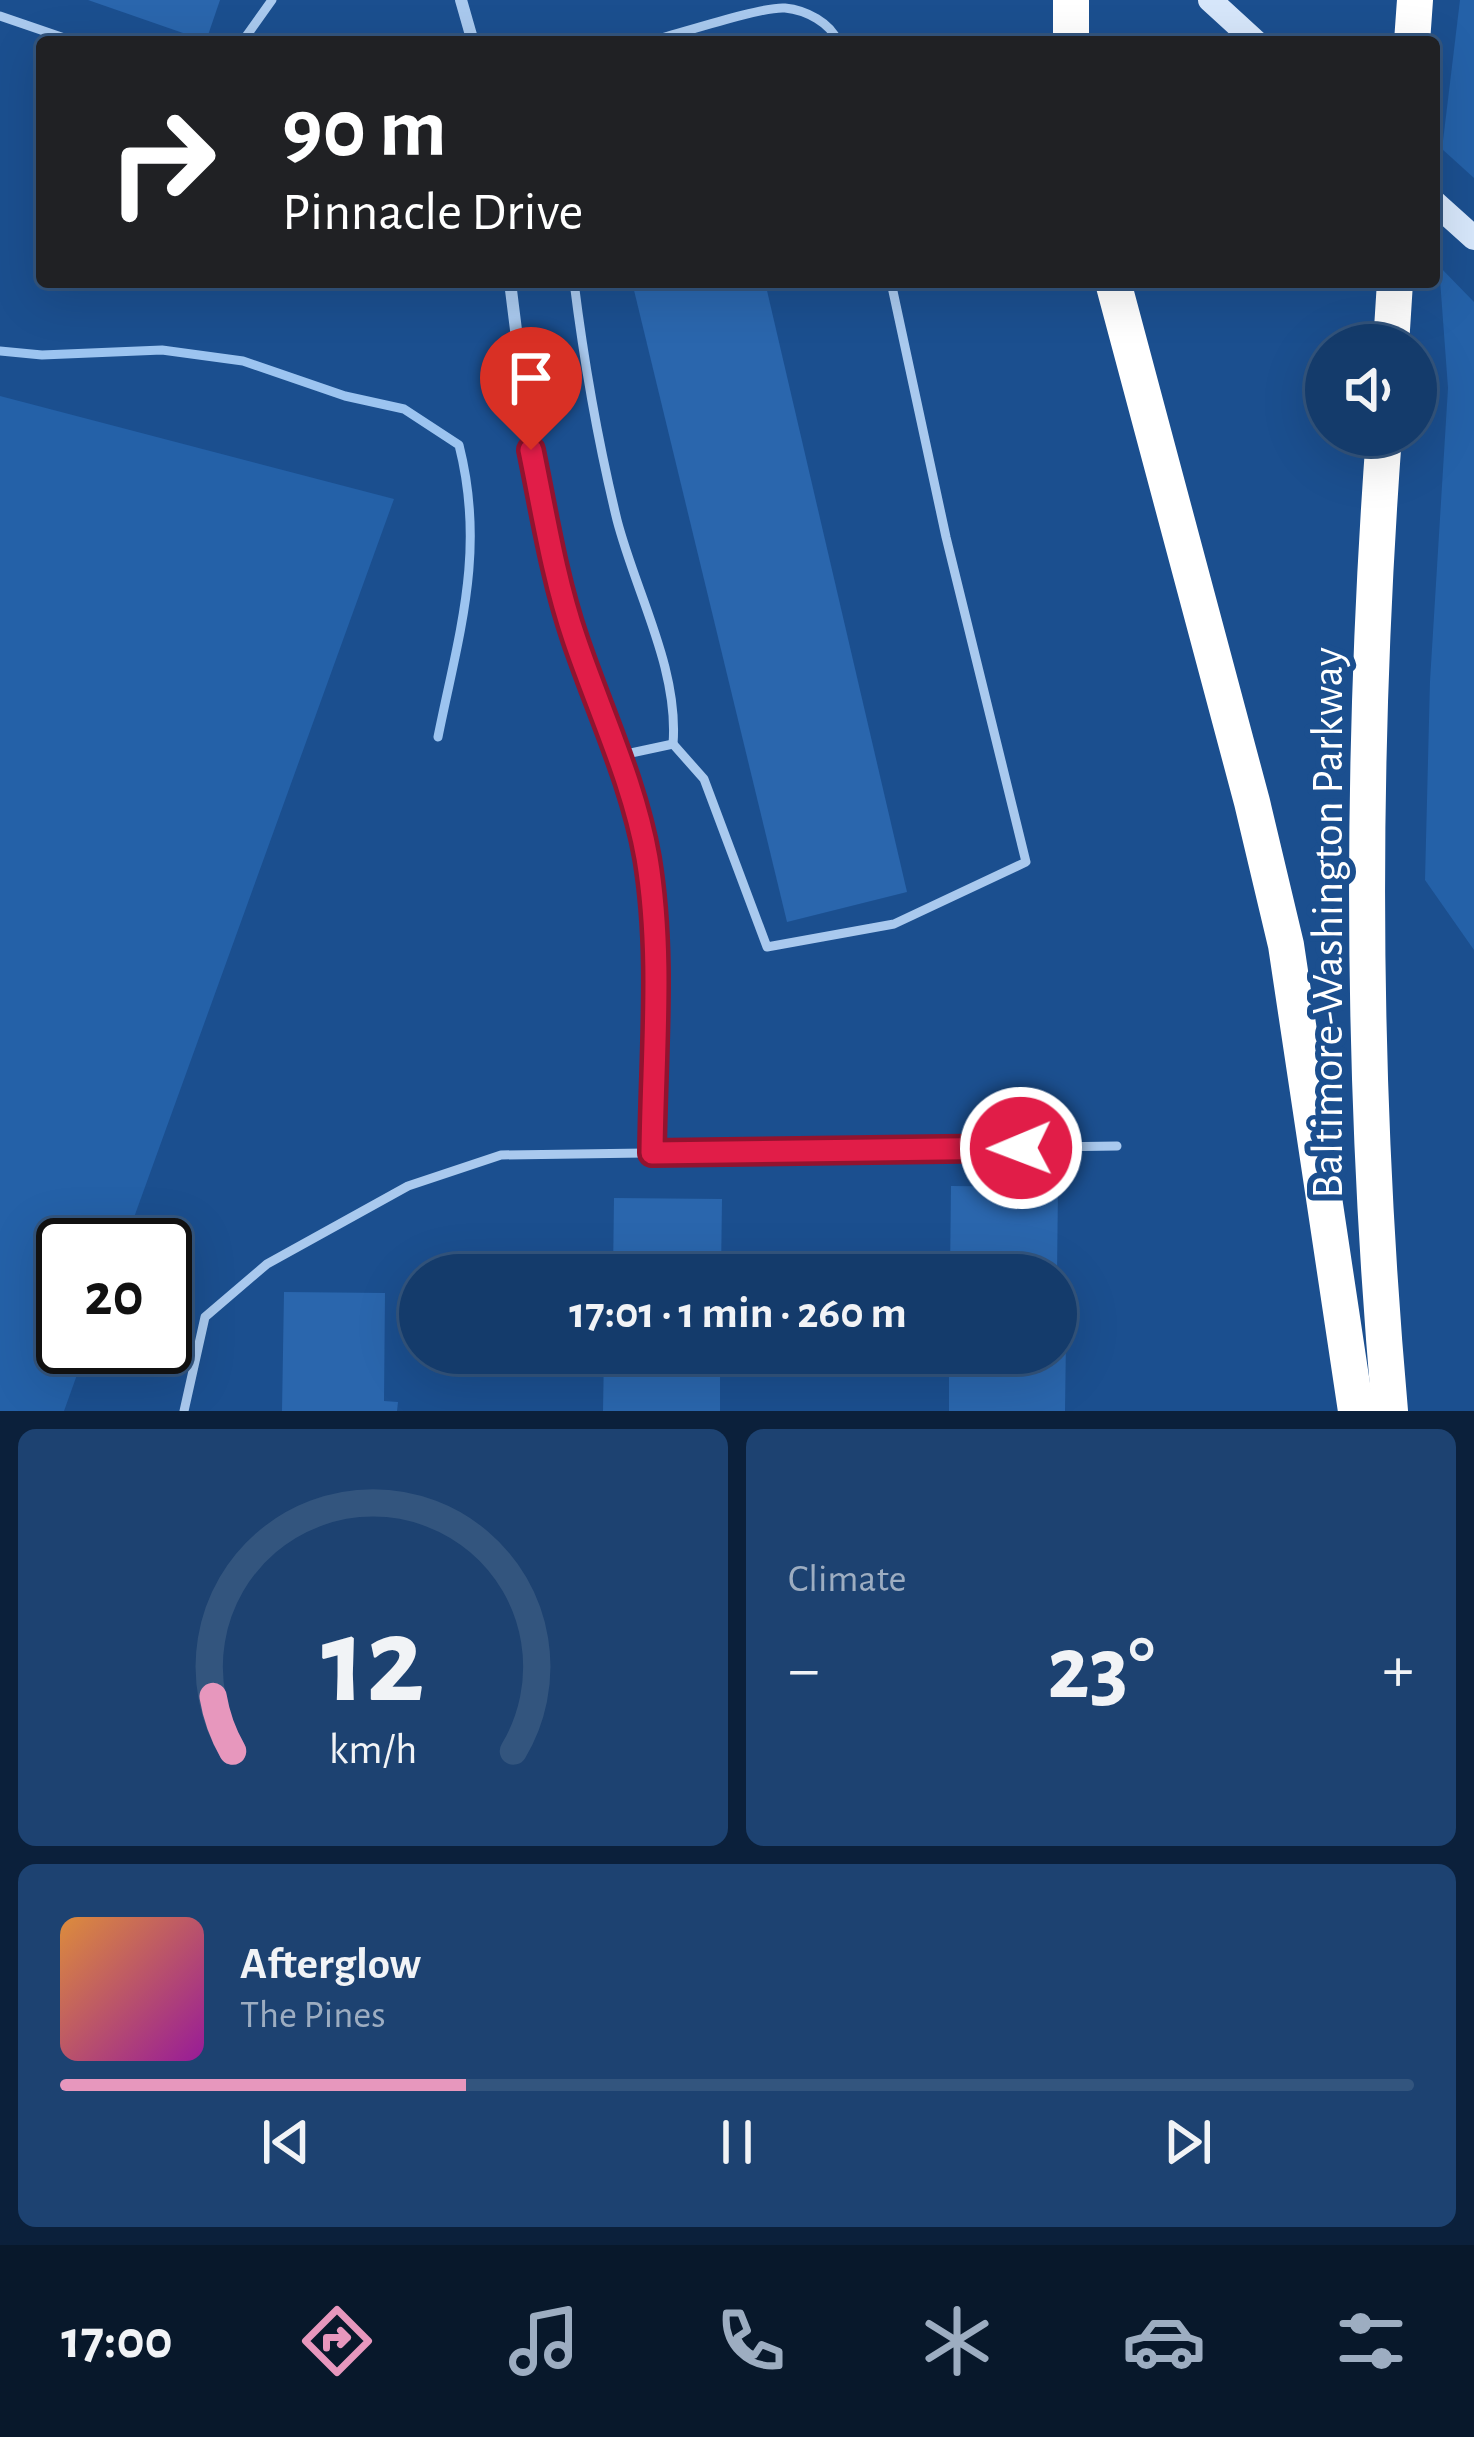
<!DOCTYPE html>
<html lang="en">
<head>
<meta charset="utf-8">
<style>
  :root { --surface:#143b6b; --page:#1d4271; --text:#f1f3f6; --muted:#9dadc1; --line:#33557e; --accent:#e797bd }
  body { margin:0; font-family:"Alegreya Sans",sans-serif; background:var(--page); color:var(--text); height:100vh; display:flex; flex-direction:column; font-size:45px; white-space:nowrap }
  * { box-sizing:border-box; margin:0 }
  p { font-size:39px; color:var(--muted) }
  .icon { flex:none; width:66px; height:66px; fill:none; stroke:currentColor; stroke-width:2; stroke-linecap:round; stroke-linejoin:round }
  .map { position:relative; height:1411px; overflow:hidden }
  .details { display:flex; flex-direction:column; gap:18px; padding:18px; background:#0b203b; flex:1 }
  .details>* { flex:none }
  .banner { position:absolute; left:36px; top:36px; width:1404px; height:252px; border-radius:12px; box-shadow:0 12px 48px #0002,0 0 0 3px var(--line); background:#202124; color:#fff; overflow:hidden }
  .buttons { position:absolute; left:1305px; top:324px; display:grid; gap:24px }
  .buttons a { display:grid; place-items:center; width:132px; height:132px; border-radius:50%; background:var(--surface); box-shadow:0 12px 48px #0002,0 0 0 3px var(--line); font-size:60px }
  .speed { position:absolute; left:36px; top:1218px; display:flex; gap:24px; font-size:60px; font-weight:700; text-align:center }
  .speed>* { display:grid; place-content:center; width:156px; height:156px; border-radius:50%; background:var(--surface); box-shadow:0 12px 48px #0002,0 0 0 3px var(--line); line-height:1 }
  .speed .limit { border:6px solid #111; border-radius:18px; background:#fff; color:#111 }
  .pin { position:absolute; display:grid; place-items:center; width:102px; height:102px; color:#fff; margin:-123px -51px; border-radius:50% 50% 50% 0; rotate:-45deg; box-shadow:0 0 12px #0007 }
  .pin .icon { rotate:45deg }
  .me { position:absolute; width:132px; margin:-66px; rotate:269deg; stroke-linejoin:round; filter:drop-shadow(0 0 9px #0008) }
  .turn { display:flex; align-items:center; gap:42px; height:252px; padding:0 48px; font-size:54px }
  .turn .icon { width:156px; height:156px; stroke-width:2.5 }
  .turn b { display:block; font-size:84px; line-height:102px }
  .big { font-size:90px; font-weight:700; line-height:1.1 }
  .details .tile { flex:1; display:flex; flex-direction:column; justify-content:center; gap:18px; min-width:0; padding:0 42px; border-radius:18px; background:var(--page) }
  .details .dial { align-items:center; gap:0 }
  .dial svg { height:312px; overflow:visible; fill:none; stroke:var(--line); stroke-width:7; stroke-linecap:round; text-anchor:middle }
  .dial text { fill:var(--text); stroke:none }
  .song { display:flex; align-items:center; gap:36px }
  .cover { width:144px; height:144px; border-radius:18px; background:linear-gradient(135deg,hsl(30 70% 55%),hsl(300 70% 35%)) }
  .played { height:12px; border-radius:6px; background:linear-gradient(90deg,var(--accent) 30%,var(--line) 30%) }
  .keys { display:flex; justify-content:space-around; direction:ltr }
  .heat { display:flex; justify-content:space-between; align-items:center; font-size:66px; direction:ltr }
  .details .tiles { flex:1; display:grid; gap:18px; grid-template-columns:1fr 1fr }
  .tile:last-child { grid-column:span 2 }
  .trip { position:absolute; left:399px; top:1254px; width:678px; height:120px; border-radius:60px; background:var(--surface); box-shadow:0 12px 48px #0002,0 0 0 3px var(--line); font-weight:700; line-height:120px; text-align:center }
  .tab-bar { display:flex; height:192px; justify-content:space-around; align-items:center; background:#08182b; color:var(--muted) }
  .tab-bar .icon { width:84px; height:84px }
  .tab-bar .current { color:var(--accent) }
  .tab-bar b { font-size:54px; color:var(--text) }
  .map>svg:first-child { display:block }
  .green { fill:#2461a8 }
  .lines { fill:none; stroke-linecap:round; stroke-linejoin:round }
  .stream { stroke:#9cc4f0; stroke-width:9 }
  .building { fill:#2a66ad }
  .service { stroke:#a9c9ee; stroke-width:9 }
  .minor { stroke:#a9c9ee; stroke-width:12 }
  .secondary { stroke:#d6e6fa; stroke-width:24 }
  .motorway { stroke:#fff; stroke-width:36 }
  .route-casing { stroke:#92132f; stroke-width:30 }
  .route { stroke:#e11d48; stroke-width:21 }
  .labels { text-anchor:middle; stroke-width:12; stroke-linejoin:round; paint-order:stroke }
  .street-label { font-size:45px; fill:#fff; stroke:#1b4f8f }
</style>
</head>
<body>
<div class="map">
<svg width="1474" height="1411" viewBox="0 0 1474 1411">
  <rect width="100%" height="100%" fill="#1b4f8f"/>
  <!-- green -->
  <g class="green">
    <polygon points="1460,0 1474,0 1474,178 1442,149"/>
    <polygon points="1439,266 1474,302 1474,950 1425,880 1430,681 1448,388"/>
    <polygon points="0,396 394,499 124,1245 63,1245 63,1347 87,1347 64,1411 0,1411"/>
  </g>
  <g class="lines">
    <!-- stream -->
    <path class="stream" d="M 0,351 L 42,355 L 162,350 L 243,361 L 345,396 L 404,409 L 459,445 C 486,551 459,633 438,737"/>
  </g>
  <!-- building -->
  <g class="building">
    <polygon points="88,0 220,0 206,41"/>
    <polygon points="632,282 765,282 907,892 787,922"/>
    <polygon points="951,1186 1058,1187 1057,1275 950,1275"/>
    <polygon points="614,1198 722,1199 721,1275 613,1275"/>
    <polygon points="284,1292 385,1293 384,1401 398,1402 397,1411 282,1411"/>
    <polygon points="1056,1339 1066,1339 1065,1411 949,1411 949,1353 1056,1353"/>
    <polygon points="604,1353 720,1353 720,1411 603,1411"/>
  </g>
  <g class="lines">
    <!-- service -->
    <g class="service">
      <polyline points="0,16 76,42"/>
      <polyline points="242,42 272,0"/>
      <path d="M 647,42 C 676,35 762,6 785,8 C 806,10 831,23 838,42"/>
      <path d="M 574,282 C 584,362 598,442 617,520 C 636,593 679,669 673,744 L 617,756"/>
      <polyline points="673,744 704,779 767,947 894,924 1026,862 946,537 891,282"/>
      <polyline points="184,1411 205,1317 267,1264 408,1186 501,1155 1117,1146"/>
    </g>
    <!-- minor -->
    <g class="minor">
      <polyline points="461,0 473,42"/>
      <polyline points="510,282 531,450 554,564 647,855 656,949 652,1153"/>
    </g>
    <!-- secondary -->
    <g class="secondary">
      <polyline points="1210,0 1256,42"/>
      <polyline points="1434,202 1474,238"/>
    </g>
    <!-- motorway -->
    <g class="motorway">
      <polyline points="1071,42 1071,0"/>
      <polyline points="1412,42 1415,0"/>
      <polyline points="1113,282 1252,802 1286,945 1356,1411"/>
      <polyline points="1391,345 1395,282"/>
      <path d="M 1384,435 C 1360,761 1361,1086 1390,1411"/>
    </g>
  </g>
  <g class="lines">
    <defs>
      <path id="route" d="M 531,450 C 544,513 554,578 575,639 C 599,710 634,783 647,858 C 663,954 653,1055 652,1153 L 1021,1148"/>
    </defs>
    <!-- route casing -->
    <use href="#route" class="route-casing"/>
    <!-- route -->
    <use href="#route" class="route"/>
  </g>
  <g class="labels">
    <!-- street labels -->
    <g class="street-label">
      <text transform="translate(1326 923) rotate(-90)" y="16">Baltimore-Washington Parkway</text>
    </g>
  </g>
</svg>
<div class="buttons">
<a><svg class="icon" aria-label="sound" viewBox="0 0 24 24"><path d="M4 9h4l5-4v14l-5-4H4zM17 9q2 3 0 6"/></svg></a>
</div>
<div class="speed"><div class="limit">20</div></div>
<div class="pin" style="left:531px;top:450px;background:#d93025"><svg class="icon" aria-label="arrive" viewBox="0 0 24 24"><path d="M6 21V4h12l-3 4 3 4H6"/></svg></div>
<svg class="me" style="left:1021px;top:1148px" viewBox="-20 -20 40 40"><circle r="17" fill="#e11d48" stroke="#fff" stroke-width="3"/><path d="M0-11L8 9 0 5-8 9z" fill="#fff"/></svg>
<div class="trip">17:01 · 1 min · 260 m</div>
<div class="banner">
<div class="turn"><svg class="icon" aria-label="right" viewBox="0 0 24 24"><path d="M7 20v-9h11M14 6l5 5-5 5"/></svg><div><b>90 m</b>Pinnacle Drive</div></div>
</div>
</div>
<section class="details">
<div class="tiles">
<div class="tile dial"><svg viewBox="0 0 100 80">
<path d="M14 69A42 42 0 1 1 86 69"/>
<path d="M14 69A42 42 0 0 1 9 55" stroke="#e797bd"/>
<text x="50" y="56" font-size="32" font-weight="700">12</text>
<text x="50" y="72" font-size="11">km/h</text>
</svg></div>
<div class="tile"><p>Climate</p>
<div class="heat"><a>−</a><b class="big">23°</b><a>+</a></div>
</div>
<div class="tile">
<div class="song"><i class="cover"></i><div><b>Afterglow</b><p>The Pines</p></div></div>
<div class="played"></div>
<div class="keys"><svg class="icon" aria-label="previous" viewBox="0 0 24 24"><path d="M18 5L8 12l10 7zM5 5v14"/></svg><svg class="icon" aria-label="pause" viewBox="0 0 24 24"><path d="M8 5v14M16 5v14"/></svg><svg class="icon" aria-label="next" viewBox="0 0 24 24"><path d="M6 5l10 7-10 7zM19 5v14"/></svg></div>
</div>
</div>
</section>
<nav class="tab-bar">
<b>17:00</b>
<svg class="icon current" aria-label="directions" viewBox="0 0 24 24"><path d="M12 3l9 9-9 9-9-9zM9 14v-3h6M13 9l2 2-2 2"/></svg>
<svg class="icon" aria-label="music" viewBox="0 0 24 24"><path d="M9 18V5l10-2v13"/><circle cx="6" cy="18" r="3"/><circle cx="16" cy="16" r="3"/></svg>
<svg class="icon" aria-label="phone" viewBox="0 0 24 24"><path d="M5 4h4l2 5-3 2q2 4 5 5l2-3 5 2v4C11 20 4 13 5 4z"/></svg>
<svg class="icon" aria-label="climate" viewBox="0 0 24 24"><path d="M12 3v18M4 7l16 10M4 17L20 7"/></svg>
<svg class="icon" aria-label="car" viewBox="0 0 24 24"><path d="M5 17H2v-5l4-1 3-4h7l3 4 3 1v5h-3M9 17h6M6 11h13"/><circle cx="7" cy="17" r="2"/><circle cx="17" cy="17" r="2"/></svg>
<svg class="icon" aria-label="filters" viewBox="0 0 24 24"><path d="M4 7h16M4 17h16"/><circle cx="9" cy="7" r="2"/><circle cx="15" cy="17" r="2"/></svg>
</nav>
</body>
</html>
